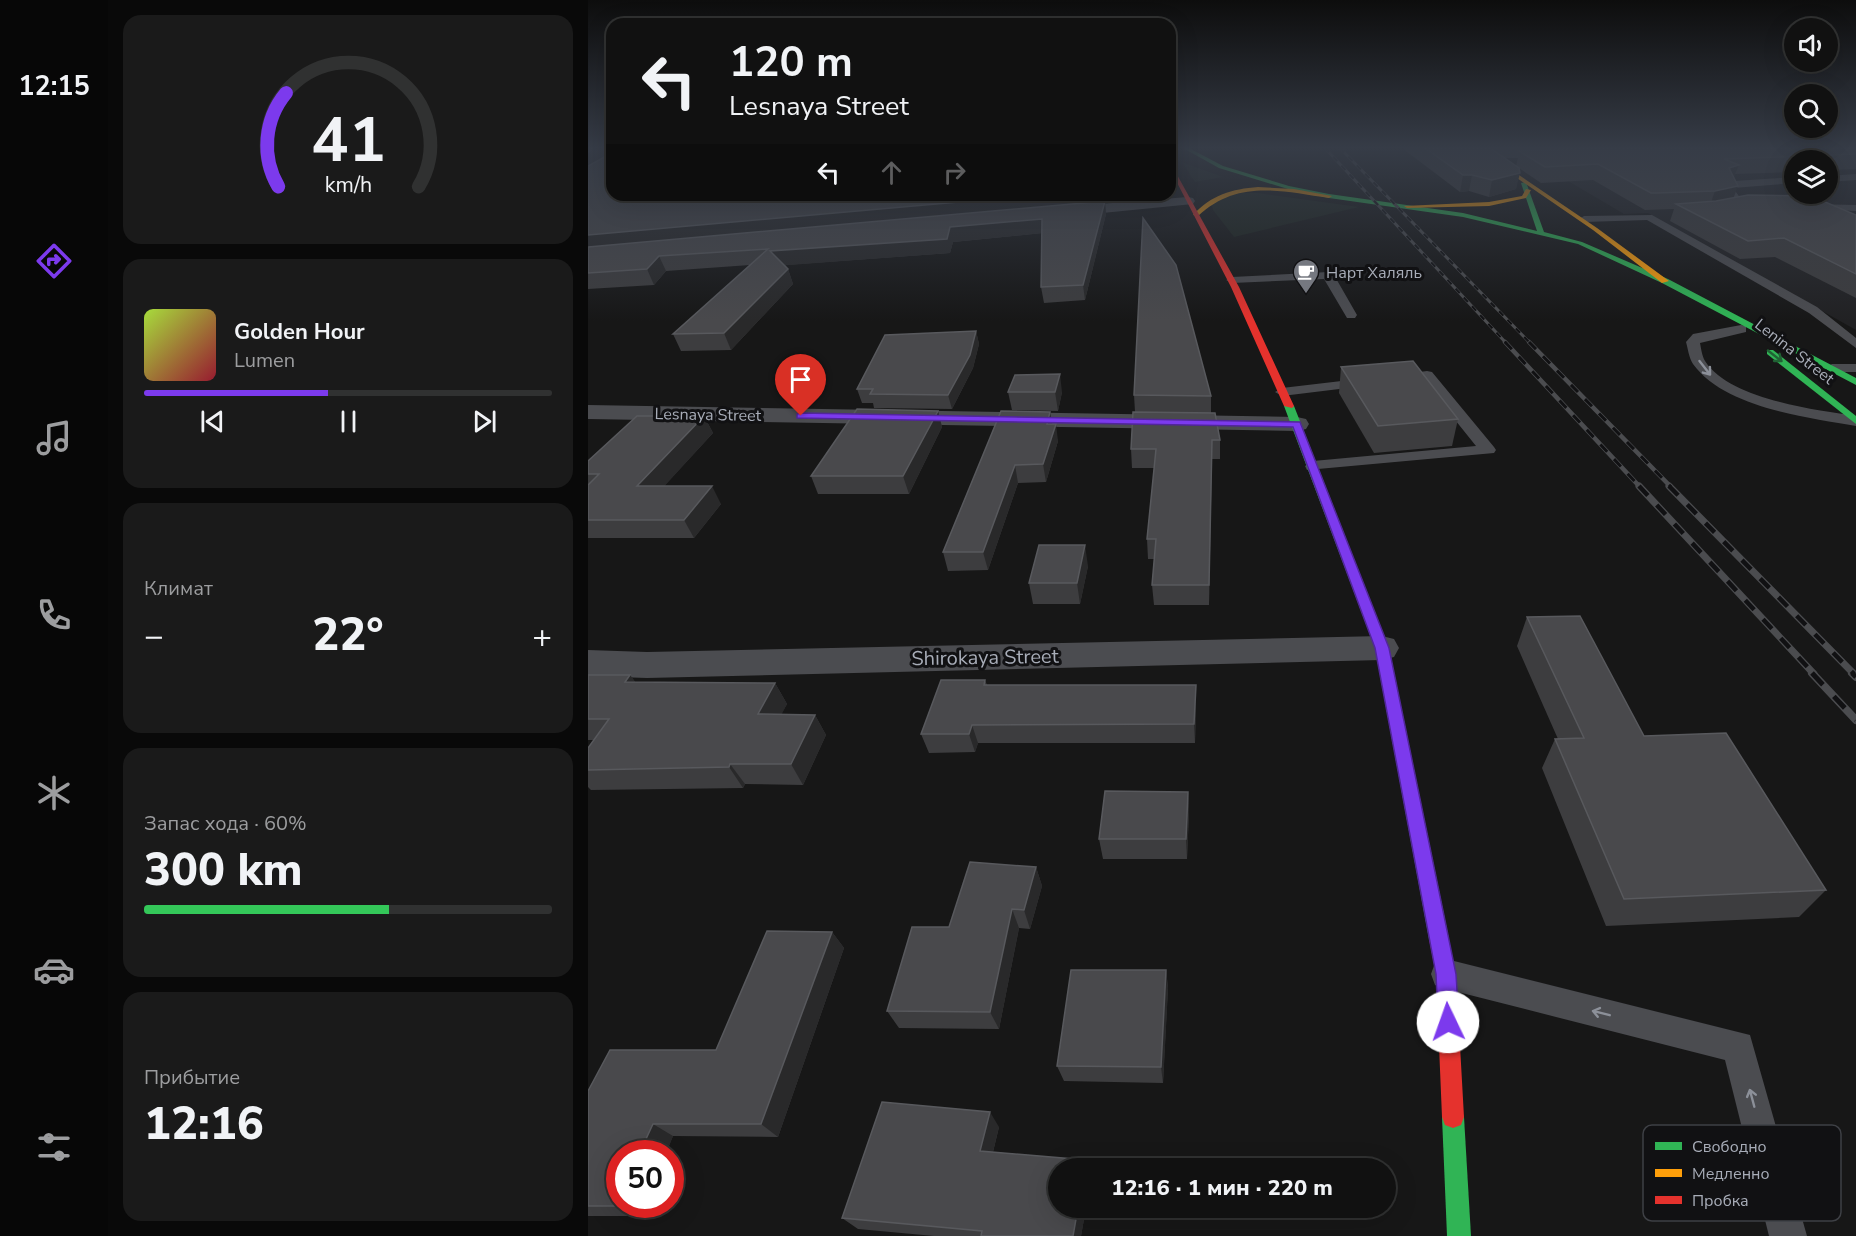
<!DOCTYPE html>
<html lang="ru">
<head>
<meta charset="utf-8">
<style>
  :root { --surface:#111; --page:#1a1a1a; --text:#f1f3f6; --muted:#9c9d9f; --line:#303131; --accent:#7c3aed }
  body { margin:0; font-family:"Nunito Sans",sans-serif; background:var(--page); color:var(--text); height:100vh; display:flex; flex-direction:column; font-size:22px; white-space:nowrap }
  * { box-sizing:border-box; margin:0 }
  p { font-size:20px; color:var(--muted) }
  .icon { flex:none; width:33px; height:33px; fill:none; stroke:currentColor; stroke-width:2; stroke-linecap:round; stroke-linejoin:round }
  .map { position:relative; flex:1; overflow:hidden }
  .details { display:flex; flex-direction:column; gap:15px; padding:15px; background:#090909; width:480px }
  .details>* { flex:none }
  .hud { position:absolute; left:18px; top:18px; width:570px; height:183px; border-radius:18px; box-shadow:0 6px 24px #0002,0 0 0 2px var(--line); background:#111; color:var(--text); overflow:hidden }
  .tools { position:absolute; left:1196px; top:18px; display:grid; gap:12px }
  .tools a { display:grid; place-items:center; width:54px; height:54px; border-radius:50%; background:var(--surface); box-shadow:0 6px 24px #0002,0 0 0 2px var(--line); font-size:30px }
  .speed { position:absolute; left:18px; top:1140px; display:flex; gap:12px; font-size:30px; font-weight:700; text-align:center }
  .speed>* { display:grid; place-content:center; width:78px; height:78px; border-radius:50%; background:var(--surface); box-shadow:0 6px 24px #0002,0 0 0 2px var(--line); line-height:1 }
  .speed .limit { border:9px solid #d22; background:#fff; color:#111 }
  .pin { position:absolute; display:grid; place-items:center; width:51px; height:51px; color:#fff; margin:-62px -26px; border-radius:50% 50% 50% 0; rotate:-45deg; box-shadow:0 0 6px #0007 }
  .pin .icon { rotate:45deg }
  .me { position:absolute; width:66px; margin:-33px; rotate:357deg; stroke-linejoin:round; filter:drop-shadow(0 0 4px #0008) }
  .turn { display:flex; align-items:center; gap:21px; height:126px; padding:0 24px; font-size:27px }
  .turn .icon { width:78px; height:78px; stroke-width:2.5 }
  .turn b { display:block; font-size:42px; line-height:51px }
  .lanes { display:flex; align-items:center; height:57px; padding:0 24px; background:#0003; justify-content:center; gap:30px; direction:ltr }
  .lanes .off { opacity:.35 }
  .big { font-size:45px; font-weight:800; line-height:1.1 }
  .details .card { flex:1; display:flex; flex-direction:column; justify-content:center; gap:9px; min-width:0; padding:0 21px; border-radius:18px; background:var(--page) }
  .details .dial { align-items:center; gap:0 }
  .dial svg { height:156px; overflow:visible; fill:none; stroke:var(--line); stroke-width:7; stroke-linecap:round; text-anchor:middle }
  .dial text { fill:var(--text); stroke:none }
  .song { display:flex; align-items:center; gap:18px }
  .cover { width:72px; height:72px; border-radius:9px; background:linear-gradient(135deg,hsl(80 70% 55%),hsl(350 70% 35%)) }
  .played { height:6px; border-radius:3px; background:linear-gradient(90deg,var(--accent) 45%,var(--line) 45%) }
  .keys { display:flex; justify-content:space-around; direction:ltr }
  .heat { display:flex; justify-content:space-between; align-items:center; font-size:33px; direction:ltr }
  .charge { height:9px; border-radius:4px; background:linear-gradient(90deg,#34c759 60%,var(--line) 0) }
  .trip { position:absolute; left:460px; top:1158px; width:348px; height:60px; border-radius:30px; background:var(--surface); box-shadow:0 6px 24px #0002,0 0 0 2px var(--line); font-weight:800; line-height:60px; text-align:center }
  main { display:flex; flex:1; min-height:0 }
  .tabs { display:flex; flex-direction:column; width:108px; justify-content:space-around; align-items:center; background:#070707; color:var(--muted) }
  .tabs .icon { width:42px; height:42px }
  .tabs .current { color:var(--accent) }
  .tabs b { font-size:27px; color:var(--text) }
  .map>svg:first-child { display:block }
  .built { fill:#212123; fill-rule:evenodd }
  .green { fill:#1d241e }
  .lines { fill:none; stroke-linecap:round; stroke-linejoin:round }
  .lane { fill:#4b4c50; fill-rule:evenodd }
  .street { fill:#4b4c50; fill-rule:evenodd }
  .fast { fill:#30b455; fill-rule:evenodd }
  .slow { fill:#ff9f0a; fill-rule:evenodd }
  .jam { fill:#e5322d; fill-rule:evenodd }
  .rail-far3-casing { stroke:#4b4c4f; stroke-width:3 }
  .rail-far2-casing { stroke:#4b4c4f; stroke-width:4.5 }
  .rail-far1-casing { stroke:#4b4c4f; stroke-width:7 }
  .rail-casing { stroke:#4b4c4f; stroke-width:8 }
  .rail-far3 { stroke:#111113; stroke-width:2; stroke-dasharray:6; stroke-linecap:butt }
  .rail-far2 { stroke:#111113; stroke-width:3; stroke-dasharray:10; stroke-linecap:butt }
  .rail-far1 { stroke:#111113; stroke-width:4.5; stroke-dasharray:13; stroke-linecap:butt }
  .rail { stroke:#111113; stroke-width:5; stroke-dasharray:16; stroke-linecap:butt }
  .wall { fill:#3d3d3f; fill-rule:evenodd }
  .shaded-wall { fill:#29292a }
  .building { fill:#49494c; stroke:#58595d; stroke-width:1.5 }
  .oneway { stroke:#206234 }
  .oneway2 { stroke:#8c9099 }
  .route { fill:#7c3aed; stroke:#51269a; stroke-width:1.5 }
  .labels { text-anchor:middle; stroke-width:6; stroke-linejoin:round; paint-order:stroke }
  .far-poi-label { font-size:16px; fill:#a8adb8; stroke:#111113; text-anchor:start }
  .far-street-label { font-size:16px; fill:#a8adb8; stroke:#111113 }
  .street-label { font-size:20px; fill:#a8adb8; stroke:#111113 }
  .key { fill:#111113; stroke:#3e4045; stroke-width:1.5 }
  .key-label { font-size:16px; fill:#a8adb8 }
</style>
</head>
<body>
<main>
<nav class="tabs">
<b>12:15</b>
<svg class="icon current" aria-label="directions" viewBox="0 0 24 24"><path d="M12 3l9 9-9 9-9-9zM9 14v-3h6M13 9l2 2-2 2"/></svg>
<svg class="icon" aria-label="music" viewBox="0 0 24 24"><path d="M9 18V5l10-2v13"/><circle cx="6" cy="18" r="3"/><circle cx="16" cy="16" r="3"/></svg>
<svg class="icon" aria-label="phone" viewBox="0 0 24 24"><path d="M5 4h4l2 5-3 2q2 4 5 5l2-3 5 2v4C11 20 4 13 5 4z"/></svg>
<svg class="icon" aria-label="climate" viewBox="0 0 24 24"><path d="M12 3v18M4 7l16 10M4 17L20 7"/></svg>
<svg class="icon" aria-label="car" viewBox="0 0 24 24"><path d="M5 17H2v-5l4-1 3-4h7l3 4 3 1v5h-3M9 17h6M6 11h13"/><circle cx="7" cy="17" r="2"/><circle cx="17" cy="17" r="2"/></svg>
<svg class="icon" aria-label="filters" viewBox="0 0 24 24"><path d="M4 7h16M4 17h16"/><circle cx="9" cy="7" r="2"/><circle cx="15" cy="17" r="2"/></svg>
</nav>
<section class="details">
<div class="card dial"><svg viewBox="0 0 100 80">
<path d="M14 69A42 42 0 1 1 86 69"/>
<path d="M14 69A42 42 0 0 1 18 21" stroke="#7c3aed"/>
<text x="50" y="56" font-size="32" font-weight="700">41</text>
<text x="50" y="72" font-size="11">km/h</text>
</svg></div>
<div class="card">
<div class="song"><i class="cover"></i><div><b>Golden Hour</b><p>Lumen</p></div></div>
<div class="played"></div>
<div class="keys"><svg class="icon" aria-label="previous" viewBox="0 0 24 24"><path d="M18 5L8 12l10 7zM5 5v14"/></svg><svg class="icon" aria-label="pause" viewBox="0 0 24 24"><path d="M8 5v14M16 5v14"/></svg><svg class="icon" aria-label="next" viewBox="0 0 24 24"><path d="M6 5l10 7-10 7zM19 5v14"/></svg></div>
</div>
<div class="card"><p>Климат</p>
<div class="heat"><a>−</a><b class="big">22°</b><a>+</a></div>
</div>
<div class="card"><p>Запас хода · 60%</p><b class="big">300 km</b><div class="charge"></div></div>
<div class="card"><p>Прибытие</p><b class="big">12:16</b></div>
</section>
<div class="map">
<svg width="1268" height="1236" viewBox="0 0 1268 1236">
  <rect width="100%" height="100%" fill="#171717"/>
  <!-- built -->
  <path class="built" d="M 924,148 L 1268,148 L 1268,330 L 1060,213 L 1036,214 ZM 1206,160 L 1239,160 L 1239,194 L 1206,194 Z"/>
  <!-- green -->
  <g class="green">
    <polygon points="594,162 635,177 607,182"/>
    <polygon points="650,193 670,193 771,207 646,237 625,210 623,203 632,198"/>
  </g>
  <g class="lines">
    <!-- lane -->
    <g class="lane">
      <polygon points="1268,174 1268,180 1239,182 1239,176"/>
      <polygon points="1206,177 1206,183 1145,188 1156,203 1151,206 1136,187 1146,181"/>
      <polygon points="1219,204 1268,205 1268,211 1222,209 1217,206"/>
      <polygon points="1064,215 1229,307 1268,338 1268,348 1221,313 1059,220 996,222 991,219 996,216"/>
      <polygon points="740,272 746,275 769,315 767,318 759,318 736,279 644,283 638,280 644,277"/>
      <path d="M 1153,325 L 1158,326 L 1158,332 L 1112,343 C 1113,348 1114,356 1117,361 C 1141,399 1227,410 1268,416 L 1268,426 C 1218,417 1137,408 1105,364 C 1101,358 1100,349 1098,342 L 1105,334 Z"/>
      <polygon points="1268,364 1268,372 1244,372 1237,368 1244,364"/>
      <polygon points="839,371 844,372 906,447 908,450 906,453 719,470 717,466 725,461 888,446 835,380 810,383 803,379 810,375"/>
      <polygon points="779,378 784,379 786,382 784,385 694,396 687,392 694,388"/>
      <polygon points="858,959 1162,1035 1219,1236 1181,1236 1137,1060 858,989 847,985 843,974 847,963"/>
    </g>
    <!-- street -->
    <g class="street">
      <polygon points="600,197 605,198 607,201 605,204 474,217 466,212 474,207"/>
      <polygon points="0,405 709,417 718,419 721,424 718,429 709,431 0,419"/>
      <polygon points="794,636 806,639 811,648 806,657 794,660 59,678 0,676 0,650 59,652"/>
    </g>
    <!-- fast -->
    <g class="fast">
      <polygon points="595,148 601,148 635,166 701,186 741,194 875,213 949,231 933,183 938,182 956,232 994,242 1080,279 1268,378 1268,385 1074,283 990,244 875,217 741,198 700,189 631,168"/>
      <polygon points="1179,350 1185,350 1268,416 1268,424 1179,354"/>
      <polygon points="701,403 706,406 801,648 861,939 858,946 851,948 844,946 841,939 787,648 696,406"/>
      <polygon points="865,1106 873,1109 876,1117 883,1236 859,1236 854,1117 857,1109"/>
    </g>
    <!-- slow -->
    <g class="slow">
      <polygon points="885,148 891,148 1009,228 1081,281 1074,283 1005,230"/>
      <path d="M 670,187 L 706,189 L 744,196 L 741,198 C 692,191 650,179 610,216 L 605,215 C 623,195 644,189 670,187 Z"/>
      <polygon points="938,189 943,190 938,198 901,206 819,208 816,206 901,202 934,196"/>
    </g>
    <!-- jam -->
    <g class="jam">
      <polygon points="582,162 651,287 706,406 704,408 696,406 643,287 582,169"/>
      <polygon points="851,930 858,932 868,974 876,1117 873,1125 865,1128 857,1125 854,1117 848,974 841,939 844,932"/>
    </g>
    <defs>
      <g id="rail-far3">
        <polyline points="737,148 919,344"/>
        <polyline points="752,148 943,344"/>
      </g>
      <g id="rail-far2">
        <polyline points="917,342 1052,487"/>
        <polyline points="941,342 1083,487"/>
      </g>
      <g id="rail-far1">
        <polyline points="1051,486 1226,674"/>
        <polyline points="1081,486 1266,674"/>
      </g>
      <g id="rail">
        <polyline points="1224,673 1268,720"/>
        <polyline points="1264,673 1268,677"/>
      </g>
    </defs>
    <!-- rail-far3 casing -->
    <use href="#rail-far3" class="rail-far3-casing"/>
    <!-- rail-far2 casing -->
    <use href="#rail-far2" class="rail-far2-casing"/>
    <!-- rail-far1 casing -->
    <use href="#rail-far1" class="rail-far1-casing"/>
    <!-- rail casing -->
    <use href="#rail" class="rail-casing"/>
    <!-- rail-far3 -->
    <use href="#rail-far3" class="rail-far3"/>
    <!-- rail-far2 -->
    <use href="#rail-far2" class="rail-far2"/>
    <!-- rail-far1 -->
    <use href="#rail-far1" class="rail-far1"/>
    <!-- rail -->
    <use href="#rail" class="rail"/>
  </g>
  <!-- wall -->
  <g class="wall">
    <polygon points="0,148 24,195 523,195 521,202 517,202 518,214 497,300 456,303 453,287 454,233 365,242 362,253 197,265 200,269 205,284 143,350 93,351 85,334 162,265 78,271 66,285 0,289"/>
    <path d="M 814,148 L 1268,148 L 1268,169 L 1239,170 L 1239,160 L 1206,160 L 1206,172 L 1147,174 L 1146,177 L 1146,198 L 1268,215 L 1268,298 L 1187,257 L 1152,259 L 1082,221 L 1086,209 L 1057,210 L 1005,180 L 953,183 L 931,168 L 928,189 L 901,197 L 881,191 L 872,192 ZM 917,158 L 930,158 L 928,166 Z"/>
    <polygon points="388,331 391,344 385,368 364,409 286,408 285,403 274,403 269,389"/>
    <polygon points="753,367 870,419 864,446 786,453 751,393"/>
    <polygon points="420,392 474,392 470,411 424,410"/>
    <polygon points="546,395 623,396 623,413 632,440 632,459 624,459 621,605 566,605 564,585 566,559 560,559 559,539 566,468 544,468 543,449 547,412"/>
    <polygon points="350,411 354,427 321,494 230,494 223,476"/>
    <polygon points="462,412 464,424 470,441 458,482 430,483 400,570 360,571 355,552"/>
    <polygon points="116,416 125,433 76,486 133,504 106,538 0,538 0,461"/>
    <polygon points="500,566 492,604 445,604 441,583"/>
    <polygon points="939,617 1056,736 1238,890 1211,917 1018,926 954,768 967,739 970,739 929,646"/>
    <polygon points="0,675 42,675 47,682 187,683 199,704 193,714 227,715 238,735 215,785 157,784 155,788 3,790 0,787 0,748 6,740 0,740"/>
    <polygon points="397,680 399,685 608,685 608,703 607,743 390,743 387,752 341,753 333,734"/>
    <polygon points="600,792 601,812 599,859 515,859 511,839"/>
    <polygon points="448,867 454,886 442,929 431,928 411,1029 311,1028 299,1011 361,927"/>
    <polygon points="244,932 256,948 190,1137 85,1136 51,1216 0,1216 0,1091 128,1050"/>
    <polygon points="578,970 580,988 575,1083 476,1081 469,1066"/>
    <polygon points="411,1127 405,1152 498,1160 501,1168 471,1168 471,1208 498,1208 493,1236 346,1236 270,1229 254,1218"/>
  </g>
  <!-- shaded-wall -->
  <g class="shaded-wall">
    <polygon points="6,148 21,148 23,153 0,167 0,152"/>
    <polygon points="1151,165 1144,181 1141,168"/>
    <polygon points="932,173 928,189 901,197 904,180"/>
    <polygon points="875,175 884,175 881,191 872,192"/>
    <polygon points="1150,186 1144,202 1121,208 1127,191"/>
    <polygon points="450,195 523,195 521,202 517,202 518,214 497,300 495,285 517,202 0,250 0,235"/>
    <polygon points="454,219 456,233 365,242 362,253 188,266 182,251 362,227"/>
    <polygon points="71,256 78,271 66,285 59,269"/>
    <polygon points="200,269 205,284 143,350 136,333"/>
    <polygon points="388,331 391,344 385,368 364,409 360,395"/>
    <polygon points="472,374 474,392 470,411 467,392"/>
    <polygon points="350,411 354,427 321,494 315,476"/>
    <polygon points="462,412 465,429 468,424 470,441 458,482 455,464 459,424"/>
    <polygon points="116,416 125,433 60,504 49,486"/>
    <polygon points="624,440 624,459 621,605 621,585"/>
    <polygon points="427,465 430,483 400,570 395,552"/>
    <polygon points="124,486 133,504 106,538 96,520"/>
    <polygon points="497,545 500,566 492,604 489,583"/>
    <polygon points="42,675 58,696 37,682"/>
    <polygon points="187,683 199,704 183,735 170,714"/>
    <polygon points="608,685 608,703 607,743 606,724"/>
    <polygon points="227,715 238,735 215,785 203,764"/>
    <polygon points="384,725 390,743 387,752 381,734"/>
    <polygon points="142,764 157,784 155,788 141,767"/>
    <polygon points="600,792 601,812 599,859 598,839"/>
    <polygon points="448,867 454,886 442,929 436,910"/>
    <polygon points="424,909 431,928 411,1029 402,1012"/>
    <polygon points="244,932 256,948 190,1137 173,1124"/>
    <polygon points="578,970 580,988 575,1083 573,1067"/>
    <polygon points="402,1112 411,1127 402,1164 392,1151"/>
    <polygon points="65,1124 85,1136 78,1154 51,1154"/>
    <polygon points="498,1160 501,1168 496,1168"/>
    <polygon points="32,1197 32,1204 56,1204 51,1216 28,1206"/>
    <polygon points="490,1208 498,1208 493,1236 485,1236"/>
  </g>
  <!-- building -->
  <g class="building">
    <polygon points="0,148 6,148 0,152"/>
    <polygon points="20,148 24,148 24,195 450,195 0,235 0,166 20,155"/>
    <polygon points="837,148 902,148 931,168 932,173 904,180 884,175 875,175"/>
    <polygon points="1009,148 1268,148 1268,154 1136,159 1151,165 1141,168 1150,186 1127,191 1069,193 1063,193 1010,164 957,167 931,151"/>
    <polygon points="1160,195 1223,196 1268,215 1268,274 1196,238 1160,241 1088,204 1128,201"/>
    <polygon points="517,201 495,285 453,287 454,219 362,227 359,239 182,251 200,269 136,333 85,334 180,249 71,256 59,269 0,273 0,247"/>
    <polygon points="555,218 588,265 623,396 546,395"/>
    <polygon points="388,331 382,355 360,395 282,394 285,389 269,389 297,335"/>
    <polygon points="825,361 870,419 790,426 753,367"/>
    <polygon points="472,374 467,392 420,392 427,375"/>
    <polygon points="269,409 350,411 315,476 223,476"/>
    <polygon points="413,411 462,412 459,424 468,424 455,464 427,465 395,552 355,552"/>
    <polygon points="545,412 627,413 632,440 624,440 621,585 564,585 568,539 559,539 568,449 543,449"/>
    <polygon points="49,416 116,416 49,486 124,486 96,520 0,520 0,485 11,474 0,474 0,461"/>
    <polygon points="451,545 497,545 489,583 441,583"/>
    <polygon points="992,616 1056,736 1138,733 1238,890 1036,899 967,739 996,738 939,617"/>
    <polygon points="0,675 42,675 37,682 187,683 170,714 227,715 203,764 142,764 141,767 0,770 0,748 21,719 0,719"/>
    <polygon points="353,680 397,680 396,685 608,685 606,724 384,725 381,734 333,734"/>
    <polygon points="517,791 600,792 598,839 511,839"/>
    <polygon points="382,862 448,867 436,910 424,909 402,1012 299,1011 324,927 361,927"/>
    <polygon points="179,931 244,932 173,1124 65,1124 51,1154 32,1154 32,1197 28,1206 0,1206 0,1091 22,1050 128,1050"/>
    <polygon points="483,970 578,970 573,1067 469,1066"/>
    <polygon points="294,1102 402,1112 392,1151 498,1160 496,1168 471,1168 471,1208 490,1208 485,1236 393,1236 394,1231 254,1218"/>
  </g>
  <!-- one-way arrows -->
  <defs><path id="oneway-shaft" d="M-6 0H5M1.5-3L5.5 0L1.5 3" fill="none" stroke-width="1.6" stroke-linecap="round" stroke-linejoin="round" transform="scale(1.5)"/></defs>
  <use class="oneway" href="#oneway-shaft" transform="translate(1187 356) rotate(38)"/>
  <g class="oneway2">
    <use href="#oneway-shaft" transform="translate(1117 368) rotate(52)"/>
    <use href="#oneway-shaft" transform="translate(1013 1013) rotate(-166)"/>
    <use href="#oneway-shaft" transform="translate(1164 1098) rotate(-105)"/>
  </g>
  <!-- sky -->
  <linearGradient id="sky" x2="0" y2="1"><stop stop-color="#0d0d0d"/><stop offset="0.46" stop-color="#363c47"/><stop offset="1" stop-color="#363c47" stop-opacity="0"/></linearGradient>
  <rect width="1268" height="321" fill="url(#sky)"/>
  <!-- route -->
  <polygon class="route" points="213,413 712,422 801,648 868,974 871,1022 868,1029 860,1032 853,1029 850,1022 848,974 787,648 705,427 209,418 209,414"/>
  <!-- icons -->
  <defs>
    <symbol id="cafe-pin" viewBox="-11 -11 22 30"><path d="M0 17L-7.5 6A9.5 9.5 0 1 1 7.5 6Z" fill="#757880" stroke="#111113"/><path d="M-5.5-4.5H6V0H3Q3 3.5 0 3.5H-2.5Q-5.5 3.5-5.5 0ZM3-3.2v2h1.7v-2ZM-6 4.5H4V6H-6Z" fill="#fff"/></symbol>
  </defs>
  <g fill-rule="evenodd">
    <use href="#cafe-pin" x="703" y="257" width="30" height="40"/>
  </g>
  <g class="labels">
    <!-- far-poi labels -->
    <g class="far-poi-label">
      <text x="738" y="278">Нарт Халяль</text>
    </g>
    <!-- far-street labels -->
    <g class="far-street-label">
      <text transform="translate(1207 351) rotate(38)" y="6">Lenina Street</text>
      <text transform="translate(120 414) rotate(1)" y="6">Lesnaya Street</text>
    </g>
    <!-- street labels -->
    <g class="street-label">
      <text transform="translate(397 657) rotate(-1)" y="7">Shirokaya Street</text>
    </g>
  </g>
  <!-- legend -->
  <rect x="1055" y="1125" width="198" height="96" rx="9" class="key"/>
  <rect x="1067" y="1142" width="27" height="8" fill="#30b455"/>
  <rect x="1067" y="1169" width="27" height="8" fill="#ff9f0a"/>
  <rect x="1067" y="1196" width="27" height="8" fill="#e5322d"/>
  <g class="key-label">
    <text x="1104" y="1152">Свободно</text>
    <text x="1104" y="1179">Медленно</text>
    <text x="1104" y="1206">Пробка</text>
  </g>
</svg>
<div class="tools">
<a><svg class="icon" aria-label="sound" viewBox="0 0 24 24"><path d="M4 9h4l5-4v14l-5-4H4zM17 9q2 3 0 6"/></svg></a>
<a><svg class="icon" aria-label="search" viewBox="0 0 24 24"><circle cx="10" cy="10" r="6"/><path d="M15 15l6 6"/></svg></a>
<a><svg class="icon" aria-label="layers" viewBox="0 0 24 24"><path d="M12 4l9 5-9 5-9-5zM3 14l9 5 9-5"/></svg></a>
</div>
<div class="speed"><div class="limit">50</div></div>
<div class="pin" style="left:213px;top:416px;background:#d93025"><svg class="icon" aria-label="arrive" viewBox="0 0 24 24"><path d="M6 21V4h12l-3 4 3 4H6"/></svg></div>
<svg class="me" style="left:860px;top:1022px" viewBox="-20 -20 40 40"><circle r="19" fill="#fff"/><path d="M0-13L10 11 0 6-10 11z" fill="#7c3aed"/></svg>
<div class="trip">12:16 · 1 мин · 220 m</div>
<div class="hud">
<div class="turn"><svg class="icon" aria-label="left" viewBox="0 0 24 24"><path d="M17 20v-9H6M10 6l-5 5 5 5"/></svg><div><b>120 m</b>Lesnaya Street</div></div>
<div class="lanes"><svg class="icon" aria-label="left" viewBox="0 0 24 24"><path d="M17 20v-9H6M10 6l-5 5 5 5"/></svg><svg class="icon off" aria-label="ahead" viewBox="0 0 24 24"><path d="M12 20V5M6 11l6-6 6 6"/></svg><svg class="icon off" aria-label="right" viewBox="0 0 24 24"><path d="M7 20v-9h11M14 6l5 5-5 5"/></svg></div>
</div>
</div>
</main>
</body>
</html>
